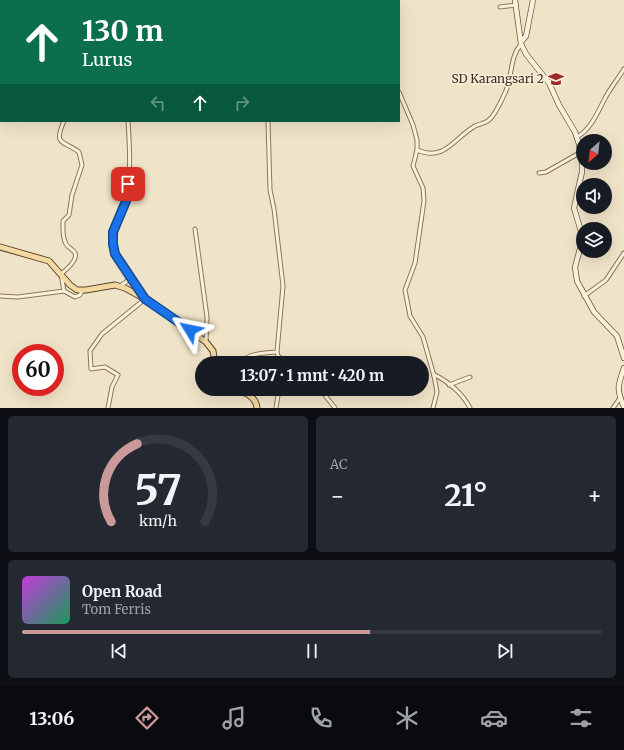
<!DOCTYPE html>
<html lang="id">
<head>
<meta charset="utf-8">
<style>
  :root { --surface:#171b24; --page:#242831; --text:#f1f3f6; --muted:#9ea1a6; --line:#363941; --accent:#cc999b }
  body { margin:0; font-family:Merriweather,serif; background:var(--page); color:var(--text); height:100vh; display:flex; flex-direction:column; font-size:15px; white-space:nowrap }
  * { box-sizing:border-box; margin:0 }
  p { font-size:13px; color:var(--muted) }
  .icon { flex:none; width:22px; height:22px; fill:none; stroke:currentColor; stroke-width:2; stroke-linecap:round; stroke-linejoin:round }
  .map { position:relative; height:408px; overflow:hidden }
  .sheet { display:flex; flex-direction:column; gap:8px; padding:8px; background:#0d0f14; flex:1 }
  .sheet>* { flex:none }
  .banner { position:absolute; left:0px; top:0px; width:400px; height:122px; box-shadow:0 4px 16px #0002; background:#0b6e4f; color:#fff; overflow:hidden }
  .needle { width:26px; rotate:208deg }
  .buttons { position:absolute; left:576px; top:134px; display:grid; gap:8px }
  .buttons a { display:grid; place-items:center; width:36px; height:36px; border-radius:50%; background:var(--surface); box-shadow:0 4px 16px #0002; font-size:20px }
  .speed { position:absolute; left:12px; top:344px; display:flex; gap:8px; font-size:20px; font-weight:700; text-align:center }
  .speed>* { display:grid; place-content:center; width:52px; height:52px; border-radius:50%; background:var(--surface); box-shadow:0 4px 16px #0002; line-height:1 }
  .speed .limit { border:6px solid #d22; background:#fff; color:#111 }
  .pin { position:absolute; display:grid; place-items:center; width:34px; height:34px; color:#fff; margin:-17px; border-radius:8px; box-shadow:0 2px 6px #0006 }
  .me { position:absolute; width:44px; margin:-22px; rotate:305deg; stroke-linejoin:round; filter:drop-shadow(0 0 3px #0008) }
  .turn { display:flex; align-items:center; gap:14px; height:84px; padding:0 16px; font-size:18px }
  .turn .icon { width:52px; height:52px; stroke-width:2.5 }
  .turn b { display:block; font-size:28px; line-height:34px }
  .lanes { display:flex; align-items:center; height:38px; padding:0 16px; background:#0003; justify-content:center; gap:20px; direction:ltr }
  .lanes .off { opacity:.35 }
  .big { font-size:30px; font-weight:700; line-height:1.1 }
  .sheet .widget { flex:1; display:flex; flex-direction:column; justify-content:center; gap:6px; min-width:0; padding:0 14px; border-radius:6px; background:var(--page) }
  .sheet .dial { align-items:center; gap:0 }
  .dial svg { height:104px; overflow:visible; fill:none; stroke:var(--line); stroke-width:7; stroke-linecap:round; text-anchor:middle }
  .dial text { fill:var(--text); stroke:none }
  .song { display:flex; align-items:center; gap:12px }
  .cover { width:48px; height:48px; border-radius:6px; background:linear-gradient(135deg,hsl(290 70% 55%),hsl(150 70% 35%)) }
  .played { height:4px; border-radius:2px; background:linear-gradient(90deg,var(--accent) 60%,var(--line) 60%) }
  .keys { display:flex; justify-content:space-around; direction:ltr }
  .heat { display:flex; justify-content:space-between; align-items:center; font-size:22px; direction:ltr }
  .sheet .tiles { flex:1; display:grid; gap:8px; grid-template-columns:1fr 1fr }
  .widget:last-child { grid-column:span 2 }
  .trip { position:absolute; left:195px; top:356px; width:234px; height:40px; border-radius:20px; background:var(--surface); box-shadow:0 4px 16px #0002; font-weight:700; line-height:40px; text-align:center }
  .tab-bar { display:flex; height:64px; justify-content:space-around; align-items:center; background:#090b0e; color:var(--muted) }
  .tab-bar .icon { width:28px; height:28px }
  .tab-bar .selected { color:var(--accent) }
  .tab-bar b { font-size:18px; color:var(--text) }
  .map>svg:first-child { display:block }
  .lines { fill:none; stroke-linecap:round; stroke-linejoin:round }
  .street-casing { stroke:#8d765c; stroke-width:5 }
  .secondary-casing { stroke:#6f573f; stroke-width:6 }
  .primary-casing { stroke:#5b4430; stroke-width:7 }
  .street { stroke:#faf1dc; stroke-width:3 }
  .secondary { stroke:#faf1dc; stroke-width:4.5 }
  .primary { stroke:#f3d9a0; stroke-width:5 }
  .route-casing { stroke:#114b97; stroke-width:10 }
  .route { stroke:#1a73e8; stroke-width:7 }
  .labels { text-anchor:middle; stroke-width:3; stroke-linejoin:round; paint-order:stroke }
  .poi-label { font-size:12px; fill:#3d2e20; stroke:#f7eed8; text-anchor:end }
</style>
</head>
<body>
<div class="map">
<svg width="624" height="408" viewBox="0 0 624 408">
  <rect width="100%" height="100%" fill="#f0e4c8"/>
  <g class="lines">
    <defs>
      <g id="street">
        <polyline points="314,0 314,1"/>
        <polyline points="28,1 28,0"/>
        <polyline points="79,1 79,0"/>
        <polyline points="134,1 135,0"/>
        <polyline points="500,7 516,5"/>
        <polyline points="0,79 1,77"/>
        <polyline points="399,92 413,125 417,140 417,150 413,166 423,188 424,201 415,263 405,290 410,316 423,337 434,376 437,392 433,408"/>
        <path d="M 577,137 C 593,128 599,108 608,93 C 613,85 619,77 624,69"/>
        <path d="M 417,150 C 445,162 454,138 475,126 C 479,124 486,123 489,120 C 496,114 501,101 505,93 C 513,77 509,58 521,44"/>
        <polyline points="539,173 546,172 581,152"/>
        <polyline points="195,229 207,317 206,342"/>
        <polyline points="120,286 126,282 130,277"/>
        <path d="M 64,291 L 61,274 C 66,270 78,260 75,253 C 73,249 68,248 66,244 C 62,237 63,228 63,221 L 69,215 L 72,195 L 82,165 L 79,152 C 63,140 53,146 64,121"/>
        <polyline points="0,296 18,297 64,291 75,297 80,295 82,291"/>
        <polyline points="584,296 606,280 624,253"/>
        <polyline points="277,352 278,356 289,363"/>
        <polyline points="278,356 278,363"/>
        <path d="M 239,363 C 249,353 264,353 277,352 L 283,286 L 274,209 L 270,190 L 268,121"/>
        <path d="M 434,376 L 435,375 C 449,382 463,394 470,408"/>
        <polyline points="449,385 470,377"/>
        <polyline points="320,389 335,408"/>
        <path d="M 108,408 L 112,387 L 118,375 L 105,367 L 91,369 L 90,351 L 102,334 L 145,299 C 135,284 119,268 114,250 C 109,235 117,225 122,212 C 132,184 130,151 128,121"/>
        <polyline points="276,408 279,389"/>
        <polyline points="613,408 620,398"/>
      </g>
      <g id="secondary">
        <polyline points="515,0 521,44 526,54 549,83 559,105 575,132 579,144 582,160 582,172 574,208 583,238 575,267 577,281 594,312 617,336 624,358"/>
        <polyline points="521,42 526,36 533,0"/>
        <path d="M 624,368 C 618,385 616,389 624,407"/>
      </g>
      <g id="primary">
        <polyline points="0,247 49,261 70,285 77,290 86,290 115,285 125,288 145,299 206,342 213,351 215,363"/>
        <path d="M 234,389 C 244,392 256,396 257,408"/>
      </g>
    </defs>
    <!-- street casing -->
    <use href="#street" class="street-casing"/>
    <!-- secondary casing -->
    <use href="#secondary" class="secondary-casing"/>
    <!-- primary casing -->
    <use href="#primary" class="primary-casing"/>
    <!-- street -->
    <use href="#street" class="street"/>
    <!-- secondary -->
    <use href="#secondary" class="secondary"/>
    <!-- primary -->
    <use href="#primary" class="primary"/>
  </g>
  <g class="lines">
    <defs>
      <polyline id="route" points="128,184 126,201 113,232 113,244 115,254 145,299 190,330"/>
    </defs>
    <!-- route casing -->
    <use href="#route" class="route-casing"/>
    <!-- route -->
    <use href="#route" class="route"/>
  </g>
  <!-- icons -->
  <defs>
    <symbol id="school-bare" viewBox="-9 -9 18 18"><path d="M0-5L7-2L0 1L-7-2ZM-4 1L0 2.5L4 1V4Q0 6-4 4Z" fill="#9e2a2b" stroke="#f7eed8" stroke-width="2.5" paint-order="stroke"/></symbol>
  </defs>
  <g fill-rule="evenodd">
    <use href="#school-bare" x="545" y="68" width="22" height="22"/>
  </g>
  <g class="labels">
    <!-- poi labels -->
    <g class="poi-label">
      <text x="544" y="83">SD Karangsari 2</text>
    </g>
  </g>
</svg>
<div class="buttons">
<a><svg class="needle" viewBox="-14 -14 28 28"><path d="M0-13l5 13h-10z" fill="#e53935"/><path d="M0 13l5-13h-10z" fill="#9ea1a6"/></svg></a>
<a><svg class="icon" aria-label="sound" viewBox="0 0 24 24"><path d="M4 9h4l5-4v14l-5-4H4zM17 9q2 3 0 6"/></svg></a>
<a><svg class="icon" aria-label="layers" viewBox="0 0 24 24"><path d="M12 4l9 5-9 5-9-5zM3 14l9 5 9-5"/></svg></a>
</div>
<div class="speed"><div class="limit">60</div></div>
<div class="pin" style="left:128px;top:184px;background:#d93025"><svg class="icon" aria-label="arrive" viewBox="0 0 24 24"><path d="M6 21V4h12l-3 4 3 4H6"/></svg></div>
<svg class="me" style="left:190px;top:330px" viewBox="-20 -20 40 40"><path d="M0-17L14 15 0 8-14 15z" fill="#1a73e8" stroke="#fff" stroke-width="4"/></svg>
<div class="trip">13:07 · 1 mnt · 420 m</div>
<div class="banner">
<div class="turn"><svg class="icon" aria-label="ahead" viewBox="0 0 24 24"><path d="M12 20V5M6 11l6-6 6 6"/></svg><div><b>130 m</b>Lurus</div></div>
<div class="lanes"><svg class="icon off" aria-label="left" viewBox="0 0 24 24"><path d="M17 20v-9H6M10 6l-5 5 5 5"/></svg><svg class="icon" aria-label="ahead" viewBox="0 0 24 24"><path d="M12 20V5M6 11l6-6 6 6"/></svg><svg class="icon off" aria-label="right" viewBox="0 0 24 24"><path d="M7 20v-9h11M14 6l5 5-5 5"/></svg></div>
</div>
</div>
<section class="sheet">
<div class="tiles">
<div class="widget dial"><svg viewBox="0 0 100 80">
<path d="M14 69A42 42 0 1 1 86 69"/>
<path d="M14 69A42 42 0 0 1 34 9" stroke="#cc999b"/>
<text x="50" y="56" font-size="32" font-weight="700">57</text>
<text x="50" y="72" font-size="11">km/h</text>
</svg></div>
<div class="widget"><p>AC</p>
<div class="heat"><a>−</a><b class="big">21°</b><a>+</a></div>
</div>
<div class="widget">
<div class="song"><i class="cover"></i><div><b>Open Road</b><p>Tom Ferris</p></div></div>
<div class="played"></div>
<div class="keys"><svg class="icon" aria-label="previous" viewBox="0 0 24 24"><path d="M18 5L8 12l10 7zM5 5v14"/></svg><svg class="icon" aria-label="pause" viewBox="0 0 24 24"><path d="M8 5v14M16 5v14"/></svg><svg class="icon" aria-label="next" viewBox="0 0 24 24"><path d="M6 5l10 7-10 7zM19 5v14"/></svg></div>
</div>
</div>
</section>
<nav class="tab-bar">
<b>13:06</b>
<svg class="icon selected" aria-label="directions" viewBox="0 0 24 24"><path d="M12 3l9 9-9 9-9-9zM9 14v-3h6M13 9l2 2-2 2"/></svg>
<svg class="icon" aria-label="music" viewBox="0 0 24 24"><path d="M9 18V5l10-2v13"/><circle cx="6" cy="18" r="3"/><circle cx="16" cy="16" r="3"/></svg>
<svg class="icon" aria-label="phone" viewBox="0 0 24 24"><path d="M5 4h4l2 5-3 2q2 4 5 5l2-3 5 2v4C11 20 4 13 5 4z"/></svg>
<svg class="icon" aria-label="climate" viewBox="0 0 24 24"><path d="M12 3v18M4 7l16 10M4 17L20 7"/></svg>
<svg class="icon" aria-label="car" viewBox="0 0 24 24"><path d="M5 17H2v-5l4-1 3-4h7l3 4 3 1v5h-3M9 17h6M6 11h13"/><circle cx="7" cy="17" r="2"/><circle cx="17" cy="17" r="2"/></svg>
<svg class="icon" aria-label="filters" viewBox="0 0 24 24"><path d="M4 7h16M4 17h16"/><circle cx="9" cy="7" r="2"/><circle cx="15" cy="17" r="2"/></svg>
</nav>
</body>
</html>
